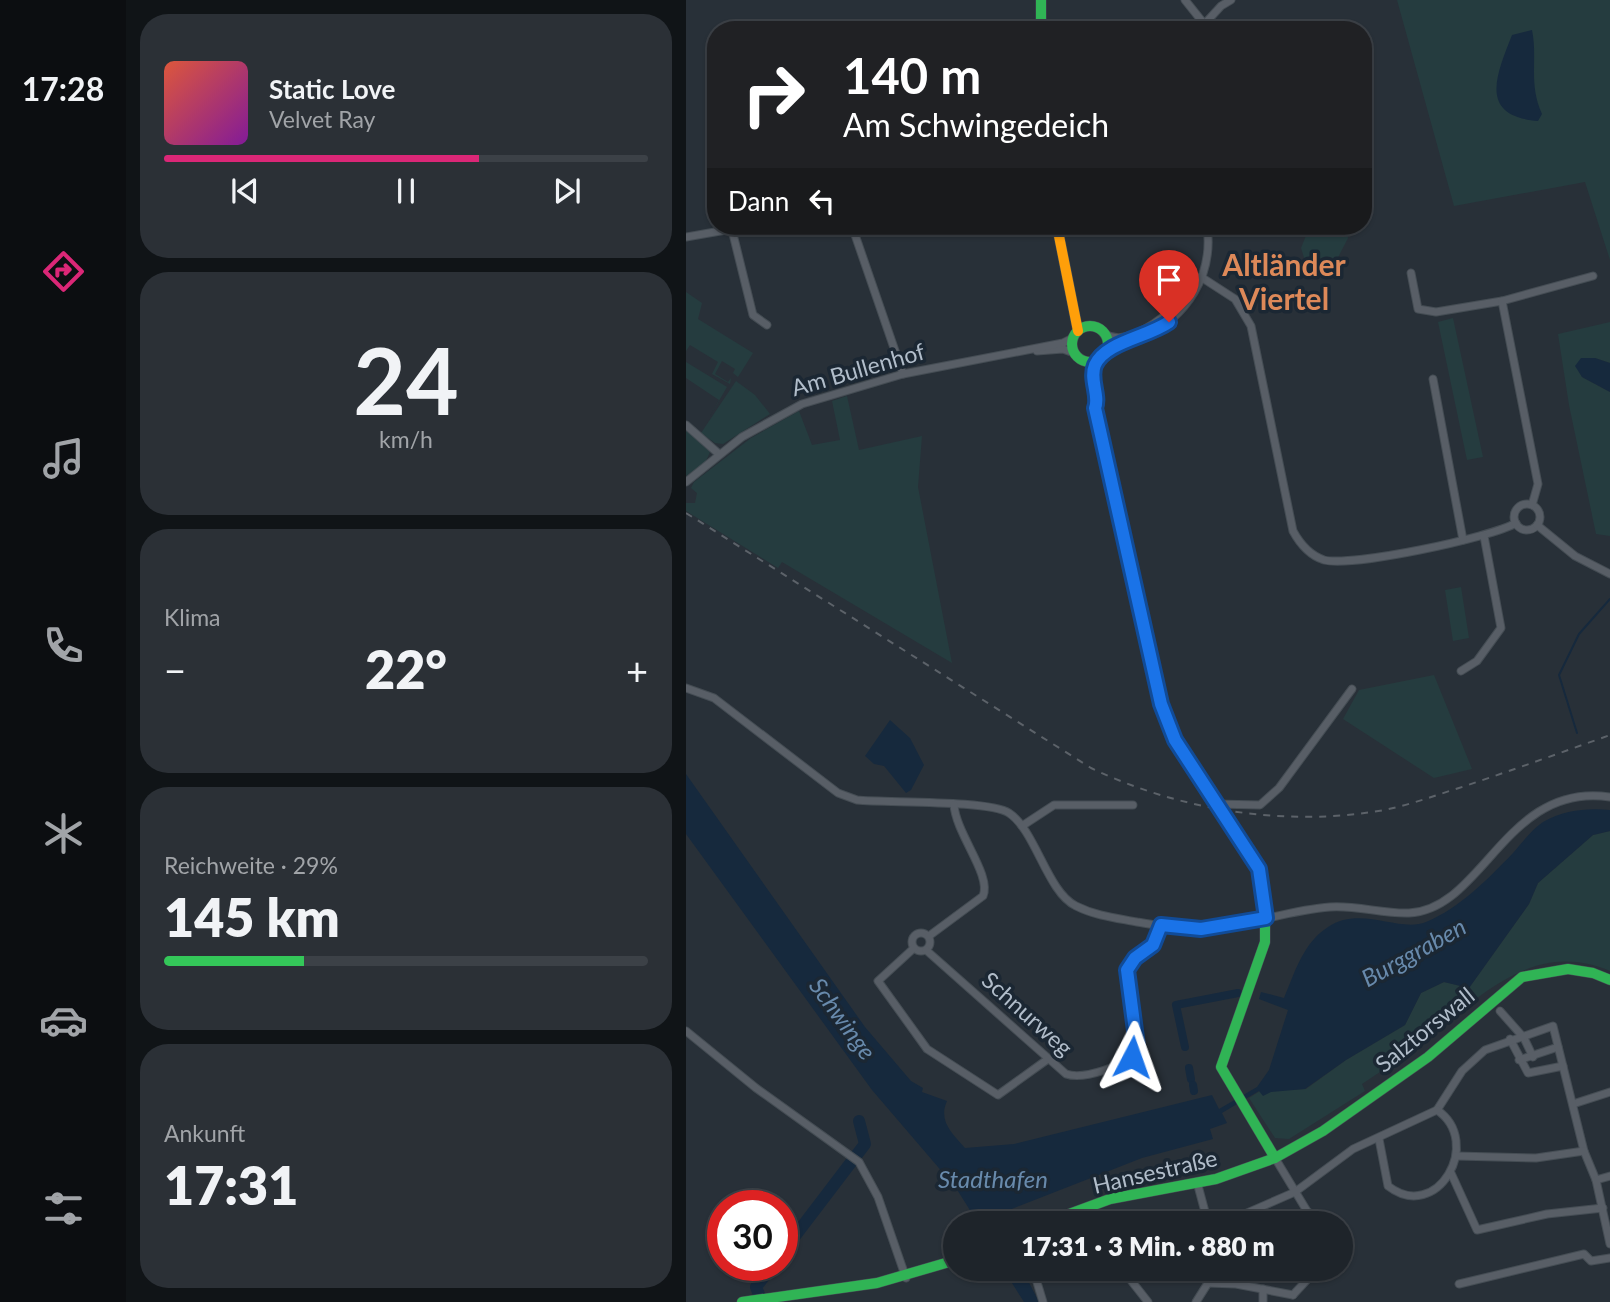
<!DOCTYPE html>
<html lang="de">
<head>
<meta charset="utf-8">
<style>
  :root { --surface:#1e242a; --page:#2b3036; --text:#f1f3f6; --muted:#a1a4a8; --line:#3c4147; --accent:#db2777 }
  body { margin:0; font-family:Lato,sans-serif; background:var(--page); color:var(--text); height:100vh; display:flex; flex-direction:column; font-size:26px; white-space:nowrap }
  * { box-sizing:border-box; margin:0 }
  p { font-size:23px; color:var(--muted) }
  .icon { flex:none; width:38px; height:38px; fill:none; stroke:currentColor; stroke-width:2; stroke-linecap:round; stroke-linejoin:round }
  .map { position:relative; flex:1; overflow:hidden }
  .panel { display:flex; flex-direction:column; gap:14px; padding:14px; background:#101417; width:560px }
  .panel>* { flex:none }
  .guide { position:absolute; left:21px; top:21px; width:665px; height:214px; border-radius:28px; box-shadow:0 2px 5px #0004,0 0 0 2px var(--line); background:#202124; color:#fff; overflow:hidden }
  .speed { position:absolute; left:21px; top:1190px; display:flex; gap:14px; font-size:35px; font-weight:700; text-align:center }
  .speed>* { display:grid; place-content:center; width:91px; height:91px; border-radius:50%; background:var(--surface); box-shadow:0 2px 5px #0004,0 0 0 2px var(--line); line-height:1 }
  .speed .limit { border:10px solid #d22; background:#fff; color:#111 }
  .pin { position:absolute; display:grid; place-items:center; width:60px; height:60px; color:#fff; margin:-72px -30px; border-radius:50% 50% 50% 0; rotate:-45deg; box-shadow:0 0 7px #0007 }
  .pin .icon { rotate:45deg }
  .me { position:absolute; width:77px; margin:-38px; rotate:4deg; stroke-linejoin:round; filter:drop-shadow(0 0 5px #0008) }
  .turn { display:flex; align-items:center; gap:24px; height:147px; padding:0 21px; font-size:32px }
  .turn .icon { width:91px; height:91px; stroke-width:2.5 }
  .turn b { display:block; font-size:49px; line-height:60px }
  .then { display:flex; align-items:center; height:66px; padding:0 21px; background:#0003; gap:14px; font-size:26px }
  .big { font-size:52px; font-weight:800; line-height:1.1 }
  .panel .tile { flex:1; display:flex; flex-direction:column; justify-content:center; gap:10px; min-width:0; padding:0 24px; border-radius:28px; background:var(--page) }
  .panel .dial { align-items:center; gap:0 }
  .dial b { font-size:91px; line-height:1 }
  .song { display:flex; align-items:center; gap:21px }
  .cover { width:84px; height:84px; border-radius:10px; background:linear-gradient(135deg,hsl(10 70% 55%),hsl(290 70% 35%)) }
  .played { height:7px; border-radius:4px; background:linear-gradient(90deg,var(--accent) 65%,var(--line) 65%) }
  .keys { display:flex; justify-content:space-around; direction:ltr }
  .heat { display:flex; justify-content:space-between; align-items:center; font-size:38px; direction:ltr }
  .charge { height:10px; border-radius:5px; background:linear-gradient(90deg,#34c759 29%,var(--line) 0) }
  .trip { position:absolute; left:257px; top:1211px; width:410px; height:70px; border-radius:35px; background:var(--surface); box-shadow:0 2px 5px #0004,0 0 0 2px var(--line); font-weight:800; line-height:70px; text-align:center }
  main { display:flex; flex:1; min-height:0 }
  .tabs { display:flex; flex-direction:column; width:126px; justify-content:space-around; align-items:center; background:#0c0e11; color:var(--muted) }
  .tabs .icon { width:49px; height:49px }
  .tabs .active { color:var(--accent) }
  .tabs b { font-size:32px; color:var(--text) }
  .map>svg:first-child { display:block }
  .green { fill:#253c3f }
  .water { fill:#16293d }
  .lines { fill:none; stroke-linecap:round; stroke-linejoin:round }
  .stream { stroke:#16293d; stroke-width:2 }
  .canal { stroke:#16293d; stroke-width:8 }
  .river { stroke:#16293d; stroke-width:12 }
  .street-casing { stroke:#454d54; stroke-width:9 }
  .fast-casing { stroke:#454d54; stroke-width:11 }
  .slow-casing { stroke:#454d54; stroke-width:11 }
  .street { stroke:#585e66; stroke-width:7 }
  .fast { stroke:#30b455; stroke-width:10 }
  .slow { stroke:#ff9f0a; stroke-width:10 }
  .rail { stroke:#5c6269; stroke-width:2; stroke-dasharray:7 7; stroke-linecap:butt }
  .route-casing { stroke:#114b97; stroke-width:18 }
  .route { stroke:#1a73e8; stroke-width:12 }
  .labels { text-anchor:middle; stroke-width:7; stroke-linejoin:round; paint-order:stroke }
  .street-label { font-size:23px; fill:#b1bdca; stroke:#1b2733 }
  .water-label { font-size:24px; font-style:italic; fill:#688aac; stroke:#1b2733 }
  .district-label { font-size:30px; font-weight:bold; fill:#dd8959; stroke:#1b2733 }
</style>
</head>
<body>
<main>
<nav class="tabs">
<b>17:28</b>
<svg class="icon active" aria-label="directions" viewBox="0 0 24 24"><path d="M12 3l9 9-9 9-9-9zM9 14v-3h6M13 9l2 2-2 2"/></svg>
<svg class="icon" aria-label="music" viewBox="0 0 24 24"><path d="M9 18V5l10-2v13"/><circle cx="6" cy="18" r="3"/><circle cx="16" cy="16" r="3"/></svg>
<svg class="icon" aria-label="phone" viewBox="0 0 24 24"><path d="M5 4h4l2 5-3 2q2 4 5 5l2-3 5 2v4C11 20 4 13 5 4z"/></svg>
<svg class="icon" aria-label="climate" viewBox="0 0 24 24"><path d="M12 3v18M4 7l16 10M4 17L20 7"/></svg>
<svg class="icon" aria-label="car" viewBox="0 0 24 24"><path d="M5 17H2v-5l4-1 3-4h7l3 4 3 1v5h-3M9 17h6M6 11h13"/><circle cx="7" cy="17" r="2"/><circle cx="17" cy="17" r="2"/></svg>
<svg class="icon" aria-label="filters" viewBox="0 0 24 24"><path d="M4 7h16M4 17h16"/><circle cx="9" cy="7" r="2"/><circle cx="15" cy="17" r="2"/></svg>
</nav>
<section class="panel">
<div class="tile">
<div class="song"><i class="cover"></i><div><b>Static Love</b><p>Velvet Ray</p></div></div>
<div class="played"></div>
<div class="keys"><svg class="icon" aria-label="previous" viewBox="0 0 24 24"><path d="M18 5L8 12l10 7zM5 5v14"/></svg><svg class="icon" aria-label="pause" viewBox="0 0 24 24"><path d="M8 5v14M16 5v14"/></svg><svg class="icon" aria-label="next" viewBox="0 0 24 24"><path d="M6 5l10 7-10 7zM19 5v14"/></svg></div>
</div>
<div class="tile dial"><b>24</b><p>km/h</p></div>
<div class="tile"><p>Klima</p>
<div class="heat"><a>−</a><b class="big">22°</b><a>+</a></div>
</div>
<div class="tile"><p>Reichweite · 29%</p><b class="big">145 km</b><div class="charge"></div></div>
<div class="tile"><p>Ankunft</p><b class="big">17:31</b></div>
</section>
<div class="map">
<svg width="924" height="1302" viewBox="0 0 924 1302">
  <rect width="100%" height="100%" fill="#283038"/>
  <!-- green -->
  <g class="green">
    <polygon points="711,0 924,0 924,260 899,182 768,206"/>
    <polygon points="660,226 662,238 641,279 621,267 615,248 623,228"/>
    <polygon points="0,292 16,303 12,319 67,353 52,377 47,373 49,369 36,361 29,374 42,382 45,378 44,384 26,374 32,362 4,345 0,351"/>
    <polygon points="767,318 797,457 781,460 752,322"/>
    <polygon points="924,322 924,363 909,358 890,366 896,377 924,392 924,536 910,534 883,405 872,334"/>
    <polygon points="0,362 41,387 24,416 33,400 0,378"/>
    <polygon points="50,381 69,395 84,414 37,444 29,443 15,433"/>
    <polygon points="161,396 173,450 236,436 232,487 266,663 96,562 92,568 0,511 0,503 9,503 11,493 5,488 8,482 65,438 113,411 126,445 154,440 146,401"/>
    <polygon points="0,429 24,452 19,463 0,476"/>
    <polygon points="775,587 783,638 767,641 759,590"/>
    <polygon points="748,675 786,769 748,778 657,719 673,690"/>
    <path d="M 924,831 L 924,971 C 843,937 788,1003 729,1048 C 712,1061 693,1072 676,1084 L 679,1091 L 603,1139 L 589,1138 L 563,1098 L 574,1091 L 620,1089 L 660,1060 L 719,1025 L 735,993 L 758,982 L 783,988 L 843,904 L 852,883 L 907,835 Z"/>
  </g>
  <!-- water -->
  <g class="water">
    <path d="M 846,30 C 852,59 842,83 856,114 L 852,121 C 791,116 811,74 826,35 Z"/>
    <polygon points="895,358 909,358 924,363 924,392 896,377 889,366"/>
    <polygon points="204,720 224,738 238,765 225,790 220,793 198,766 188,764 179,756"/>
    <path d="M 0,774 L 179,1027 L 225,1081 L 237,1088 L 236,1092 L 261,1101 C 252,1121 266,1133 279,1148 L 328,1144 L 526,1095 L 533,1109 L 571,1087 L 583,1070 L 602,1010 L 573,999 L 575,992 L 598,998 C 609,972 617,943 642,927 C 675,905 713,933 740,922 C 774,908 802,879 827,853 C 836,843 846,829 857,822 C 878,810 901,808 924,810 L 924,831 L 907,835 L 852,883 L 843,904 L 783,988 L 758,982 L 735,993 L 719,1025 L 660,1060 L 619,1089 L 585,1092 L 577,1096 L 573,1091 L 536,1113 L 541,1123 L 524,1129 L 527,1139 L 456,1158 L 313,1214 L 316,1223 L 292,1223 L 270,1188 L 186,1090 L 0,834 Z"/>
    <polygon points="317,1269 336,1269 353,1302 338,1302"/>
  </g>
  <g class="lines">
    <!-- stream -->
    <polyline class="stream" points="891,733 873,675 893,634 924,599"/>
    <!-- canal -->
    <g class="canal">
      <polyline points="499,1047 490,1005 552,993"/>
      <polyline points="503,1068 505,1079"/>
      <polyline points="507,1085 508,1091"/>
    </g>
    <!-- river -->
    <g class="river">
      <polyline points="96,1253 179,1144 173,1121"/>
      <polyline points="76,1302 70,1287 87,1265"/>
    </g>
    <defs>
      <g id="street">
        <polyline points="499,0 523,30"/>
        <polyline points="513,30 535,6 545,0"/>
        <polyline points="582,30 586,27 596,30"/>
        <polyline points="166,226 217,374"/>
        <polyline points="46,230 67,315 81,325"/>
        <polyline points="0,237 63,226"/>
        <polyline points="725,273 732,309 750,312 816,301"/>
        <path d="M 515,277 L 549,299 L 565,326 L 607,531 C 614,544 623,555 638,560 C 666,567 804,538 830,523"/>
        <path d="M 419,334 C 441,348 478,318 493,302 C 500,293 505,283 515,277"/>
        <path d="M 421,350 C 430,342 445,342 457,337 C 501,317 528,275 521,226"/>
        <polyline points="351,351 377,349 388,353"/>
        <polyline points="747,379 777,540"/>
        <polyline points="0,425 33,454"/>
        <polyline points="0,482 56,437 116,404 217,374 377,343 387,338"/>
        <circle cx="841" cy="517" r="13"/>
        <polyline points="846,505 852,484 816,301 907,276"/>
        <polyline points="851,525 889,556 924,574"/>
        <polyline points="775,671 791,661 815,628 798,536"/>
        <path d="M 0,688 L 28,698 L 152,793 L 171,800 C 202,803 303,800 323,813 C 350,831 361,892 390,906 C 410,916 430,918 451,922 C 472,925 493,930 514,930 C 558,928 600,910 644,907 C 670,905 697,914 723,913 C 797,910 820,781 924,797"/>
        <polyline points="530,804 574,805 593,788 666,689"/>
        <polyline points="336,826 368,805 447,805"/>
        <circle cx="235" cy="942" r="9"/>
        <path d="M 243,936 L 297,896 C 306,875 270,834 268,805"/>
        <polyline points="228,948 192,981 241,1049 312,1095 362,1059"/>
        <path d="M 240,950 L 380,1074 C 397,1080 440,1066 449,1052 L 441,970 L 449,958 L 467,945 L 475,925"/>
        <polyline points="814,1011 838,1038 847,1057"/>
        <polyline points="0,1031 70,1088 173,1162 192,1197 220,1278"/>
        <polyline points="824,1039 842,1073 877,1066"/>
        <polyline points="833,1060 872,1047"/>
        <polyline points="887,1104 924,1092"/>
        <polyline points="751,1110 776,1071 799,1050 867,1026 898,1151 910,1180"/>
        <path d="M 693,1139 L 702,1186 C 751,1224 798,1142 751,1110"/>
        <polyline points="770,1156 850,1158 898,1151"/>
        <polyline points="589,1158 621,1211 636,1223"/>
        <polyline points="765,1173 791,1230 861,1214 917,1208"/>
        <polyline points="924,1176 910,1180 924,1244"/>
        <polyline points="511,1182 522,1223"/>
        <polyline points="538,1223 609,1192 667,1149 751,1110"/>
        <polyline points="347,1269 357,1302"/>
        <polyline points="436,1269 462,1302"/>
        <polyline points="522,1283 550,1284 607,1295"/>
        <polyline points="773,1284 898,1254 905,1261 924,1258"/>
        <polyline points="607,1295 631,1269"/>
        <polyline points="510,1302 522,1283 523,1269"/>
        <polyline points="577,1302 577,1289"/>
      </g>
      <g id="fast">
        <polyline points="355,0 355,30"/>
        <circle cx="404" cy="344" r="18"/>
        <polyline points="412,360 408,371 410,412 475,704 489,740 573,869 579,897 579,942 535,1067 589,1158"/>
        <polyline points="359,1223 424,1199 530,1179 589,1158 637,1131 742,1057 836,977 882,969 907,973 924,980"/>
        <polyline points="56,1302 191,1283 270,1260"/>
      </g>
      <polyline id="slow" points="371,226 392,331"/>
    </defs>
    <!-- street casing -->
    <use href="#street" class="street-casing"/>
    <!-- fast casing -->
    <use href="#fast" class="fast-casing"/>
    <!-- slow casing -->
    <use href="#slow" class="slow-casing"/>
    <!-- street -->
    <use href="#street" class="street"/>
    <!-- fast -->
    <use href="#fast" class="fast"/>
    <!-- slow -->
    <use href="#slow" class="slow"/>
    <!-- rail -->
    <path class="rail" d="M 0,513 L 405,768 C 490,809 593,826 686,812 C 716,808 744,797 773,788 C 824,771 874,753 924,735"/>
  </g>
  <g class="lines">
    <defs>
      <path id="route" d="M 446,1057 L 451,1046 L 441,970 L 449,958 L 467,945 L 475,925 L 515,929 L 580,918 L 573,869 L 489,740 L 475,704 L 409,408 C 414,396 403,379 409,365 C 419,342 462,337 483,322"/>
    </defs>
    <!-- route casing -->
    <use href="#route" class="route-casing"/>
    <!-- route -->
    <use href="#route" class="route"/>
  </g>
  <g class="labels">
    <!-- street labels -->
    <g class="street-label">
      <text transform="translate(172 370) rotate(-16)" y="8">Am Bullenhof</text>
      <text transform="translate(341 1014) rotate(42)" y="8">Schnurweg</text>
      <text transform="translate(739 1030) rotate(-39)" y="8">Salztorswall</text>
      <text transform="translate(469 1172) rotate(-13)" y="8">Hansestraße</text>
    </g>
    <!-- water labels -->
    <g class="water-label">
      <text transform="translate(728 953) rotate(-29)" y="8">Burggraben</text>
      <text transform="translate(156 1019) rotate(54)" y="8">Schwinge</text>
      <text x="307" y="1188">Stadthafen</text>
    </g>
    <!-- district labels -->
    <g class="district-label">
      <text x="598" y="276">Altländer<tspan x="598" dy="34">Viertel</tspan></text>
    </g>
  </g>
</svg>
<div class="speed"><div class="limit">30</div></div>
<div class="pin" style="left:483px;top:322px;background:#d93025"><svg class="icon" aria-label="arrive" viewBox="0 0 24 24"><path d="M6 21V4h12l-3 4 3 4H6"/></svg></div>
<svg class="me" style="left:446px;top:1057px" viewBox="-20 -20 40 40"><path d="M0-17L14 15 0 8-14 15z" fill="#1a73e8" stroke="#fff" stroke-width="4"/></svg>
<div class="trip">17:31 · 3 Min. · 880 m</div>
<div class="guide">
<div class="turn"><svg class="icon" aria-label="right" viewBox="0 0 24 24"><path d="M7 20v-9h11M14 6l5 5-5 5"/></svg><div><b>140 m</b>Am Schwingedeich</div></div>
<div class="then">Dann<svg class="icon" aria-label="left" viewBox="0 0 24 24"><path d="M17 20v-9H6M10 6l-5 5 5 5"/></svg></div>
</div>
</div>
</main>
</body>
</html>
